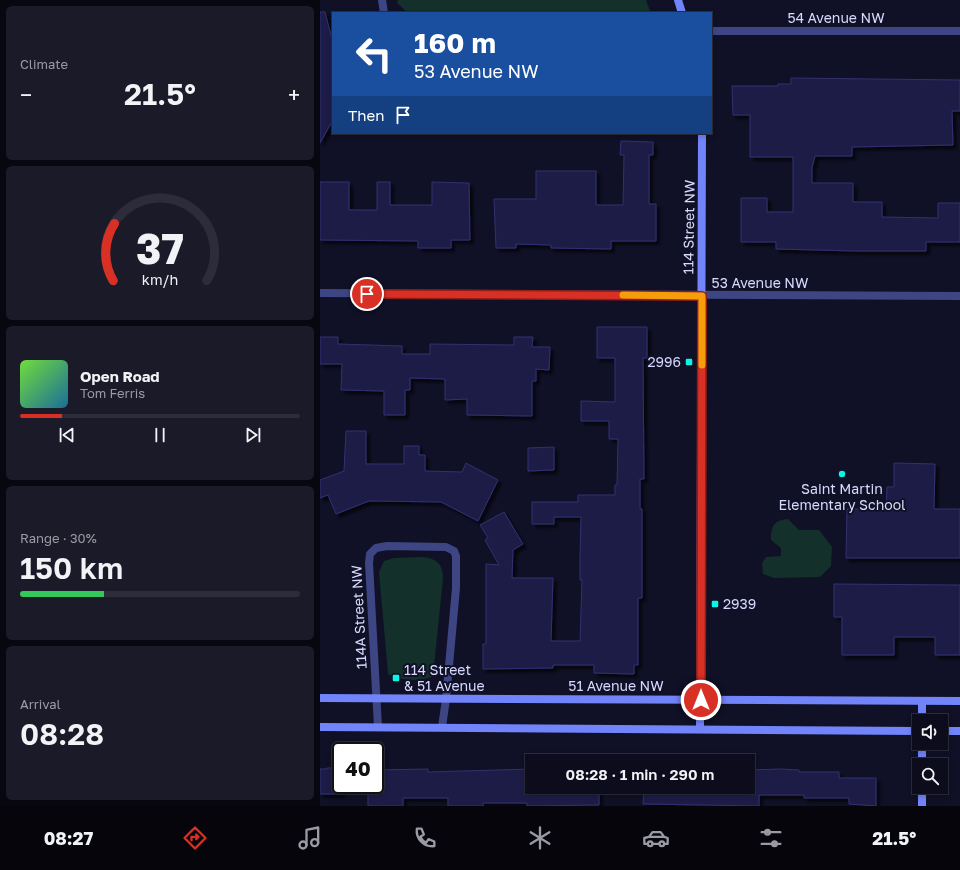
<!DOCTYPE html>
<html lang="en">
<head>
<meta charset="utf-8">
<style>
  :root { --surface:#0c0c1c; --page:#1a1a29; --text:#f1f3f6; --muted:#9a9ba3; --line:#2c2c3b; --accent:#d93025 }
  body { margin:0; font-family:"Golos Text",sans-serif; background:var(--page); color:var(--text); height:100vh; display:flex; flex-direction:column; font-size:15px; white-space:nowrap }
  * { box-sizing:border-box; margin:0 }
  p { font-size:13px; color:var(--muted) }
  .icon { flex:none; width:22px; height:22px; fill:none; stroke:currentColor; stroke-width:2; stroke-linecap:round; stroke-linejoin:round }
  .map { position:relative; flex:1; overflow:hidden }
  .side { display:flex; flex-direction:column; gap:6px; padding:6px; background:#07070f; width:320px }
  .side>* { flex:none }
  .hud { position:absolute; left:12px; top:12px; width:380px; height:122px; border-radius:0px; box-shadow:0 2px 6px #0003,0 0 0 1px var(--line); background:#1a4fa0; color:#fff; overflow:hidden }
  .tools { position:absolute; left:592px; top:714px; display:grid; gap:8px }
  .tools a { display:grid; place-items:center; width:36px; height:36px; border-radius:0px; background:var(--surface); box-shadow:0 2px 6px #0003,0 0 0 1px var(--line); font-size:20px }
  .speed { position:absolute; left:12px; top:742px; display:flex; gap:8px; font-size:20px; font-weight:700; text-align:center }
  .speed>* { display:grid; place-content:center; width:52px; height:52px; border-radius:50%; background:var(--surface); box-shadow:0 2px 6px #0003,0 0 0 1px var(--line); line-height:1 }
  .speed .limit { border:2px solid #111; border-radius:6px; background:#fff; color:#111 }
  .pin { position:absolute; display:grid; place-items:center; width:34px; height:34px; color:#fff; margin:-17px; border:2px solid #fff; border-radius:50%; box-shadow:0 1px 4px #0007 }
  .me { position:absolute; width:44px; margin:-22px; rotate:0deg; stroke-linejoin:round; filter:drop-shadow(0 0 3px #0008) }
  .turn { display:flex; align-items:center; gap:14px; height:84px; padding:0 16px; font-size:18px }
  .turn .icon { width:52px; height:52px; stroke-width:2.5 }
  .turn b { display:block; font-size:28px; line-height:34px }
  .then { display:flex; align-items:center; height:38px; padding:0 16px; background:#0003; gap:8px; font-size:15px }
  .big { font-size:30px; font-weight:600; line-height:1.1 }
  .side .widget { flex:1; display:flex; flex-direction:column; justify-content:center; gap:6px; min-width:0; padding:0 14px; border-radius:6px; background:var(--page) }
  .side .dial { align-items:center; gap:0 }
  .dial svg { height:104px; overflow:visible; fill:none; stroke:var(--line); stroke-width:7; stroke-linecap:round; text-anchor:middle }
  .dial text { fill:var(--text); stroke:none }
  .song { display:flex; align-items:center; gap:12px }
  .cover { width:48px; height:48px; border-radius:6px; background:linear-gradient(135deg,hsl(100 70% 55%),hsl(200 70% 35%)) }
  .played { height:4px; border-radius:2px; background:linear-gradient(90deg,var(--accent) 15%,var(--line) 15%) }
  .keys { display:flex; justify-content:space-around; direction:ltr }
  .heat { display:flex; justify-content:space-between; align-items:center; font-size:22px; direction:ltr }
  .charge { height:6px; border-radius:3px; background:linear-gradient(90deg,#34c759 30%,var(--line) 0) }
  .trip { position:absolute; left:205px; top:754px; width:230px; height:40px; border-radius:0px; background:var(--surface); box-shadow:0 2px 6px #0003,0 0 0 1px var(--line); font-weight:600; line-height:40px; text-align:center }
  .dock { display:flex; height:64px; justify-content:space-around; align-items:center; background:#05050b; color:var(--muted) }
  .dock .icon { width:28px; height:28px }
  .dock .on { color:var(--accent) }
  .dock b { font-size:18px; color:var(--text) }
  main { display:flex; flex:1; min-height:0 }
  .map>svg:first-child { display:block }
  .green { fill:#13302a }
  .building { fill:#1f1d46; stroke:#333071; filter:url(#shadow) }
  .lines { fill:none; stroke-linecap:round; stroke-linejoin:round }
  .street { stroke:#3d4683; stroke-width:8 }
  .secondary { stroke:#7284f9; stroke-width:8 }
  .route-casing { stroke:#8d1f18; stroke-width:10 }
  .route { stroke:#d93025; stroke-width:7 }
  .slow { stroke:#f59e0b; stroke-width:7 }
  .poi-dot { fill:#0bf5e7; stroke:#101026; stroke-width:1.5 }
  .labels { text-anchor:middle; stroke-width:4; stroke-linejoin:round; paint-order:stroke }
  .street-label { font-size:14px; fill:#d7d9fd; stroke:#101026 }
  .poi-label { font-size:14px; fill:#d7d9fd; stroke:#101026; text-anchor:start }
</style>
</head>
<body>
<main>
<section class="side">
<div class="widget"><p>Climate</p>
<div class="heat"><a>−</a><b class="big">21.5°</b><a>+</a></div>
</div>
<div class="widget dial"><svg viewBox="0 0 100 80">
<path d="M14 69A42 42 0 1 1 86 69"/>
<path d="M14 69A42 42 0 0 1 15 25" stroke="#d93025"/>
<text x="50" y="56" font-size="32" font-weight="700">37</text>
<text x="50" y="72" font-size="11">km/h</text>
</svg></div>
<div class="widget">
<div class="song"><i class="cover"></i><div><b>Open Road</b><p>Tom Ferris</p></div></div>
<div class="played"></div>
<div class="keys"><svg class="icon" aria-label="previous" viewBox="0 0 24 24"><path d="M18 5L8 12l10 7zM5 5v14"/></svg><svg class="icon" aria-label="pause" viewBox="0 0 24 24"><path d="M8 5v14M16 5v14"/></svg><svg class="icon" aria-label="next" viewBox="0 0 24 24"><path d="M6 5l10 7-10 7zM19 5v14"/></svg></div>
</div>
<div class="widget"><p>Range · 30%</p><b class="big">150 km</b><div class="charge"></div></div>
<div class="widget"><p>Arrival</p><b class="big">08:28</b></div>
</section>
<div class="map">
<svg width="640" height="806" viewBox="0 0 640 806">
  <defs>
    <filter id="shadow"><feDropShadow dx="3.5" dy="3.5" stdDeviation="1" flood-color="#0009"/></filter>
  </defs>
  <rect width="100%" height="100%" fill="#101026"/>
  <!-- green -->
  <g class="green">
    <polygon points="78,0 326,0 330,11 88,13 77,3"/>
    <path d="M 468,519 L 479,530 L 499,530 L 512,547 L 511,566 L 500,577 L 454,578 L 443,574 L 442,563 L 446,557 L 461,556 L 461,548 L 451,540 C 451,527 453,520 468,519 Z"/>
    <path d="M 74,558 C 95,558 124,550 123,579 L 113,676 C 102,682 79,681 68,674 L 59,572 L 64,561 Z"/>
  </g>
  <!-- building -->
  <g class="building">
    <polygon points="0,12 5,12 13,43 13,120 0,143"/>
    <polygon points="471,78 640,80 640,111 632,111 633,145 532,147 532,156 495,156 492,168 492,183 533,183 533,202 562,202 562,217 618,218 618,203 640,203 640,242 606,242 606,251 535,251 456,249 456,242 421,242 421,198 447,198 447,212 473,212 473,157 430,157 430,115 413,115 412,86 458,86 458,84 471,84"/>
    <polygon points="301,141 333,142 333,155 329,155 329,204 336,204 336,241 291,241 291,249 231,248 231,245 196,244 196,248 176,248 174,199 216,199 216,171 276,171 276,205 303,205 304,155 300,155"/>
    <polygon points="0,182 29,182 29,210 57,210 57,182 70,182 70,205 112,205 112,182 149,183 150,240 131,240 131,248 98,248 98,241 0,240"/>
    <polygon points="277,327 327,327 327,358 323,358 324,479 320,479 320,509 322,509 322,598 318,598 318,665 314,665 314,674 274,673 274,665 233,665 233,668 163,669 163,644 166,644 166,564 179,565 165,540 168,538 160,525 184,512 203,544 193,550 192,578 233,578 231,641 260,641 262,580 260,580 260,558 261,517 234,517 234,524 212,524 212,502 258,502 258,495 295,495 295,485 297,485 298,439 289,439 289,421 261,421 261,401 295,402 295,358 277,358"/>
    <polygon points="0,337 18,337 18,344 82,346 82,354 110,354 110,344 194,345 194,337 213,337 212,347 230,347 229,370 216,369 216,381 212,381 212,416 147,415 147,399 125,400 125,379 90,378 90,390 85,390 85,415 64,415 64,391 21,390 22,364 0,364"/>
    <polygon points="26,431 46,431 46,464 84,464 84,446 99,446 99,455 105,455 105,471 142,472 146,463 178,480 158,521 121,502 49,501 16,514 8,495 0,498 0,480 24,471"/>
    <polygon points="234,447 234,470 208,471 208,448"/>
    <polygon points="574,463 615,464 614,509 640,509 640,558 526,558 527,509 566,509 567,487 574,487"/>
    <polygon points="514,584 640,585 640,655 615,655 615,637 574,637 574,655 522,655 522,617 514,617"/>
    <polygon points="7,768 21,768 21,794 0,794 0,769 7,769"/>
    <polygon points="108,769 108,772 212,769 212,787 279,787 279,805 207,806 207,803 163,803 163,806 128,806 128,798 83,798 83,806 48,806 48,785 55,785 55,770"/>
    <polygon points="461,769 479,770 479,772 519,772 519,778 556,778 556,806 529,804 529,798 484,798 484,795 439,795 439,806 323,804 324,787 428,787 428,770"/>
  </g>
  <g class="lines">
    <!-- street -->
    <g class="street">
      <polyline points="62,0 64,13"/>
      <polyline points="391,31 640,31"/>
      <polyline points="0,293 640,296"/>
      <polyline points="58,727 49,563 50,554 56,548 67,546 126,547 134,551 136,556 136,588 126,699 122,727"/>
    </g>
    <!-- secondary -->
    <g class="secondary">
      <polyline points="358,0 362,13"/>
      <polyline points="0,698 640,701"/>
      <polyline points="602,701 602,721"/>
      <polyline points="0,727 599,731"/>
      <polyline points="380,729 382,133"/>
      <polyline points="621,731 640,731"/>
      <polyline points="602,765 602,743"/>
      <polyline points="602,806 602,787"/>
    </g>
  </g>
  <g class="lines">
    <defs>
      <polyline id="route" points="47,294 382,296 381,700"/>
    </defs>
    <!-- route casing -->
    <use href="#route" class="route-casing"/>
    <!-- route -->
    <use href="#route" class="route"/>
    <!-- slow -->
    <polyline class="slow" points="303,295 382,296 382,365"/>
  </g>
  <!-- markers -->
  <g class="poi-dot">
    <rect x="365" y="358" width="8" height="8" rx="2"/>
    <circle cx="522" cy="474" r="4"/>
    <rect x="391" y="600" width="8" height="8" rx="2"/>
    <rect x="72" y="674" width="8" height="8" rx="2"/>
  </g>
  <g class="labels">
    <!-- street labels -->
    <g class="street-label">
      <text x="516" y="23">54 Avenue NW</text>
      <text transform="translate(369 227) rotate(-89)" y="5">114 Street NW</text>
      <text x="440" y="288">53 Avenue NW</text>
      <text transform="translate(39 617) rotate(-93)" y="5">114A Street NW</text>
      <text x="296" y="691">51 Avenue NW</text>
    </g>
    <!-- poi labels -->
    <g class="poi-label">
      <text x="361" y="367" text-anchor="end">2996</text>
      <text x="522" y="494" text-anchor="middle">Saint Martin<tspan x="522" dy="16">Elementary School</tspan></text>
      <text x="403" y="609">2939</text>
      <text x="84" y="675">114 Street<tspan x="84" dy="16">&amp; 51 Avenue</tspan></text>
    </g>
  </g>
</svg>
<div class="tools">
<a><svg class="icon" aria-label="sound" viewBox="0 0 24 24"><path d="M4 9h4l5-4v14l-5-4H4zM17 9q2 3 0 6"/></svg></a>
<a><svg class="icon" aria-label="search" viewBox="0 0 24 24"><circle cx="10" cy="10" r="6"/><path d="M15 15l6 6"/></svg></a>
</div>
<div class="speed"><div class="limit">40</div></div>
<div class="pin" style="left:47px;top:294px;background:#d93025"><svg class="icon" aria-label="arrive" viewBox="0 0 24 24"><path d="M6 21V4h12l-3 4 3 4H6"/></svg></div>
<svg class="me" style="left:381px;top:700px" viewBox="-20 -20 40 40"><circle r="17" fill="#d93025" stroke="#fff" stroke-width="3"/><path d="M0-11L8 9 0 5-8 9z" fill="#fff"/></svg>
<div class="trip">08:28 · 1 min · 290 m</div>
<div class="hud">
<div class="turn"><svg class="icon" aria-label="left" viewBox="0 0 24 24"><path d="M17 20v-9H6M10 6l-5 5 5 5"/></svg><div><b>160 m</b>53 Avenue NW</div></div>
<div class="then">Then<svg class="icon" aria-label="arrive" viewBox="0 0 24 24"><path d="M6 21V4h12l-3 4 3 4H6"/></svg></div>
</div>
</div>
</main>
<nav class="dock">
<b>08:27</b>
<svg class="icon on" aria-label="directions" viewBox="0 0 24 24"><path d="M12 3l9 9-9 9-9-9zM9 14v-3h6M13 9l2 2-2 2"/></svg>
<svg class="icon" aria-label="music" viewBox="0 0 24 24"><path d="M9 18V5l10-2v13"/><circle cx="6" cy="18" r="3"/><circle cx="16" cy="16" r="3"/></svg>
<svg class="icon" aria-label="phone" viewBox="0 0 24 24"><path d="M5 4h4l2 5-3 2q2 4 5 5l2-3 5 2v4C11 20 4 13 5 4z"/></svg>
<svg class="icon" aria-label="climate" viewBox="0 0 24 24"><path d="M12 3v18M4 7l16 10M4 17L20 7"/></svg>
<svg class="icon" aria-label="car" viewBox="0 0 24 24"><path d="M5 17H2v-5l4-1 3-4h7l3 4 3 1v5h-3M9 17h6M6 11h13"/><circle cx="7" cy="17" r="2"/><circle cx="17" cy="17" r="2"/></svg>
<svg class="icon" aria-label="filters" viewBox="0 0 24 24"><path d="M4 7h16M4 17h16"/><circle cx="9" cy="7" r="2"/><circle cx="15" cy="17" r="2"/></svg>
<b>21.5°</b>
</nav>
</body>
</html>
